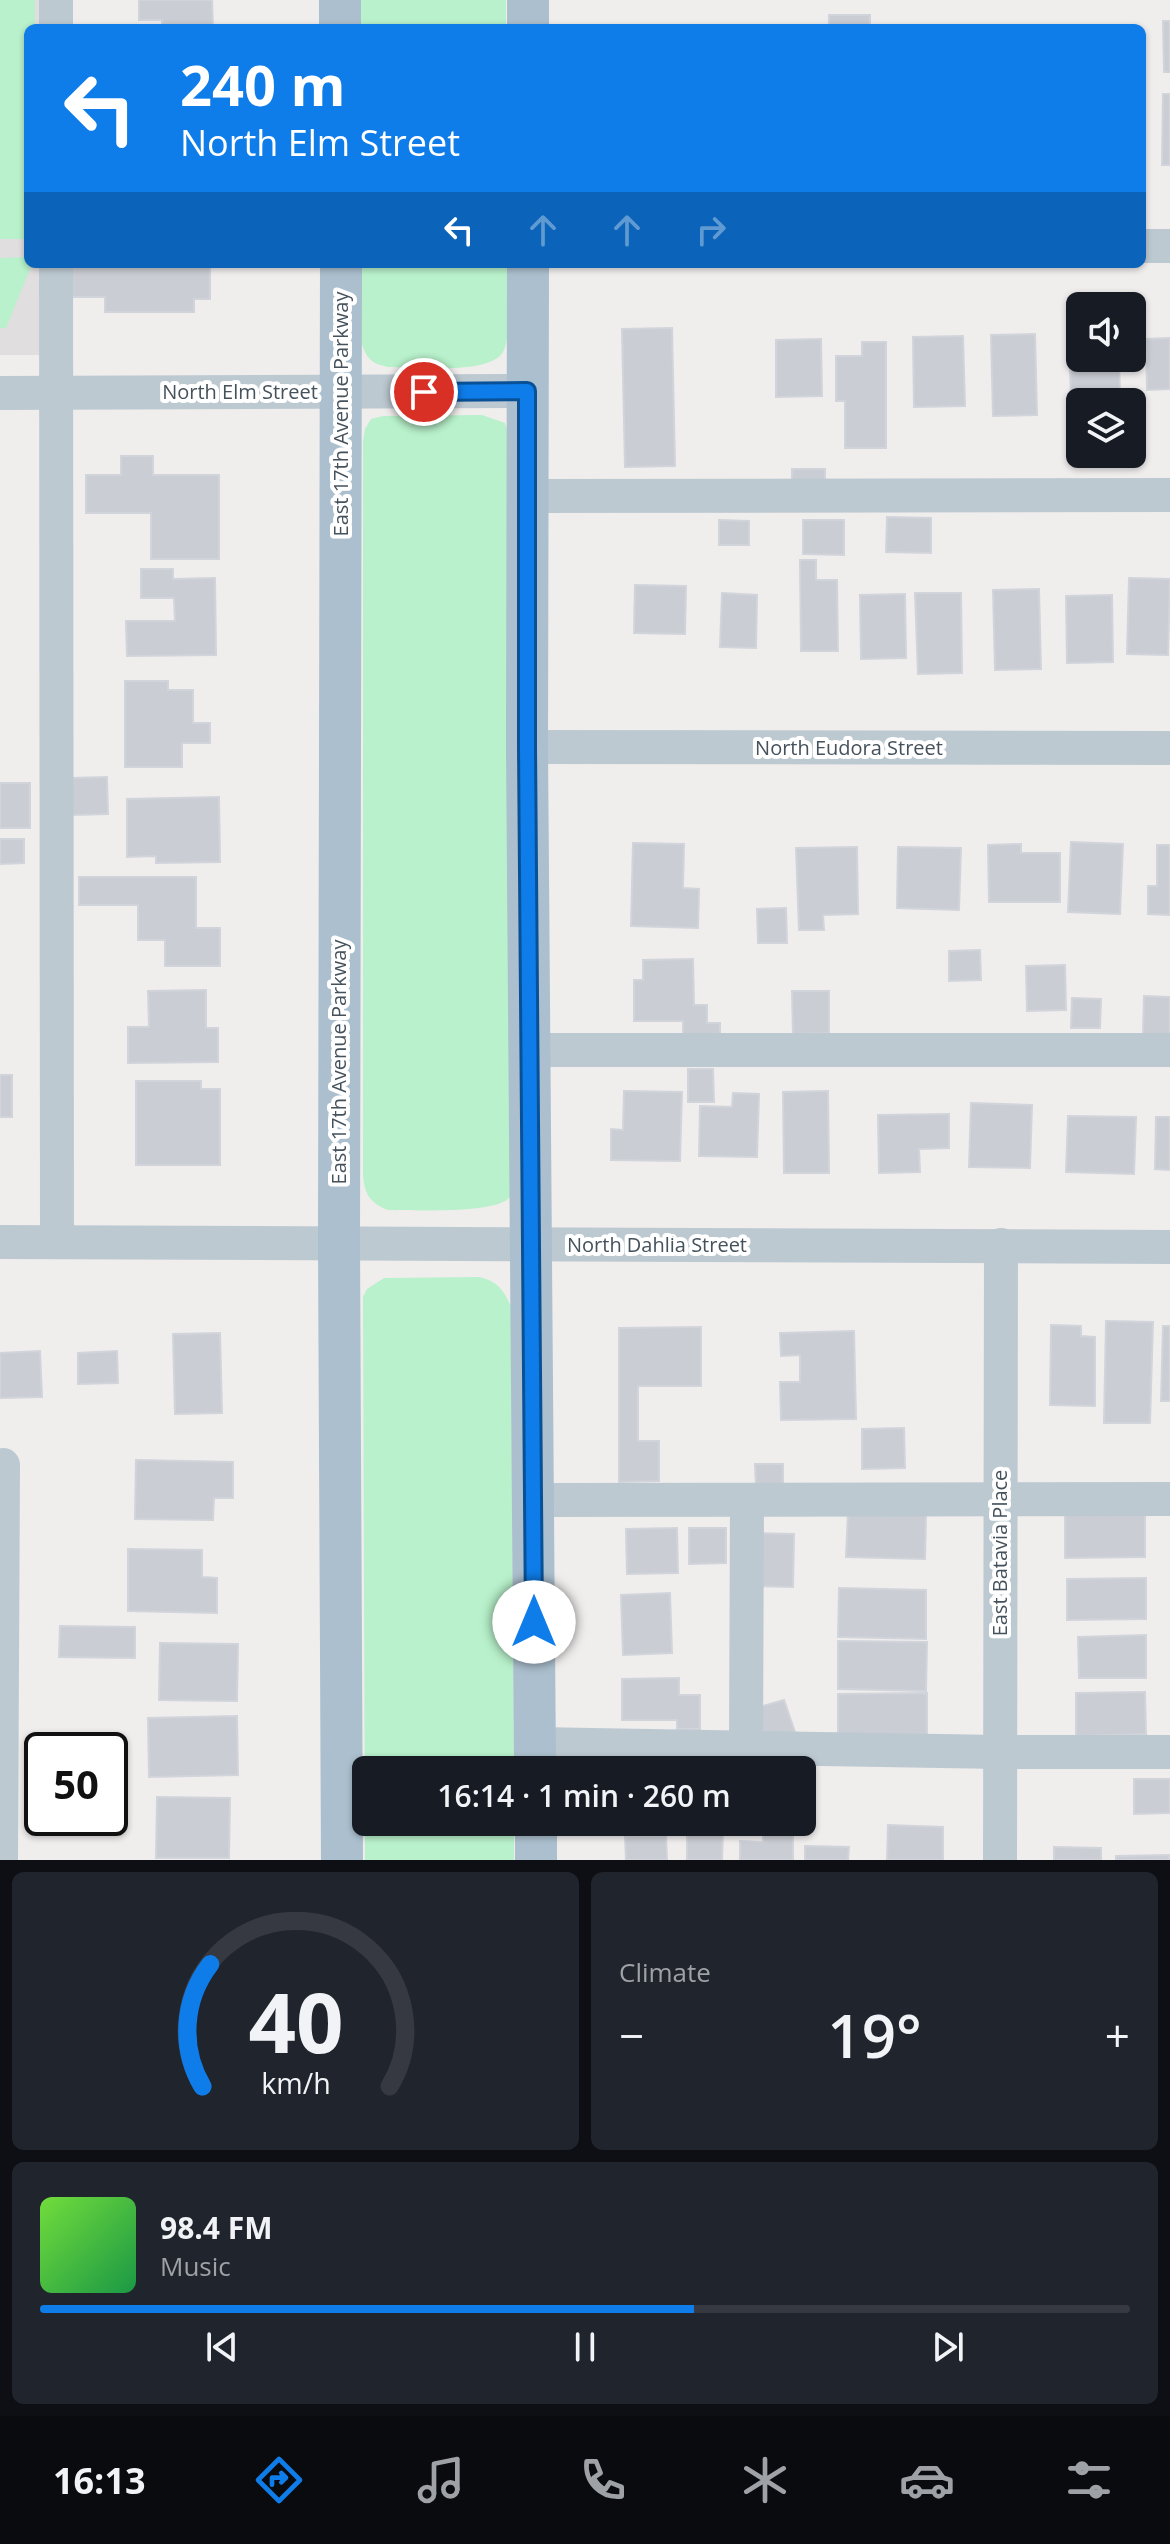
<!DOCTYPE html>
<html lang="en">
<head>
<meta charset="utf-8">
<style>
  :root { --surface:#171b24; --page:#20242c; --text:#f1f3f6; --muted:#9ea1a6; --line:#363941; --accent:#0e7de9 }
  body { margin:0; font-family:"Open Sans",sans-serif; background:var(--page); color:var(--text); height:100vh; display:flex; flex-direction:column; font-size:30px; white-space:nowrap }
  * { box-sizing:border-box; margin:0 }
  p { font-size:26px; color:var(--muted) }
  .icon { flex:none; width:44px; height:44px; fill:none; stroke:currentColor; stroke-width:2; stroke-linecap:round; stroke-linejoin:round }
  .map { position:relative; height:1860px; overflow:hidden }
  .sheet { display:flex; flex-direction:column; gap:12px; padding:12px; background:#0d0f14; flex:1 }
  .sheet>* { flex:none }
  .banner { position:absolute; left:24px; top:24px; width:1122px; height:244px; border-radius:12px; box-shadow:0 2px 6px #0004; background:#0e7de9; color:#fff; overflow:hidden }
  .buttons { position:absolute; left:1066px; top:292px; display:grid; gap:16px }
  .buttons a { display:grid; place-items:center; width:80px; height:80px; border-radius:12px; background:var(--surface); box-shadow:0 2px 6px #0004; font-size:40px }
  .speed { position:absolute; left:24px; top:1732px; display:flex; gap:16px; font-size:40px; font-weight:700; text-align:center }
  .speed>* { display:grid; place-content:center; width:104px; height:104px; border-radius:50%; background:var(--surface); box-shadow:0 2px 6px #0004; line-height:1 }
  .speed .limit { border:4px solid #111; border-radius:12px; background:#fff; color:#111 }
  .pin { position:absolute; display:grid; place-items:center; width:68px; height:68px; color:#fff; margin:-34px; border:4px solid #fff; border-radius:50%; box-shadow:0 2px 8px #0007 }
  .me { position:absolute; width:88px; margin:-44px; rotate:0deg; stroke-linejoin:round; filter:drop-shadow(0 0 6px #0008) }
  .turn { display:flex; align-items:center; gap:28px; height:168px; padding:0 24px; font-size:36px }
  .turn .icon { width:104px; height:104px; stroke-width:2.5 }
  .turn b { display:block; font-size:56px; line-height:68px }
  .lanes { display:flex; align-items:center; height:76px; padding:0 24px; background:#0003; justify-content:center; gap:40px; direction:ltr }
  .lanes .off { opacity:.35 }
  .big { font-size:60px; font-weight:600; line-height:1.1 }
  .sheet .widget { flex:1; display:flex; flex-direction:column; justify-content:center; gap:12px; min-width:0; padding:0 28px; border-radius:12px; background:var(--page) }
  .sheet .dial { align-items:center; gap:0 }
  .dial svg { height:208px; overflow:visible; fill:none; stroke:var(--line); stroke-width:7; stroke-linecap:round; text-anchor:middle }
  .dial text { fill:var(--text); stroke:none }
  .song { display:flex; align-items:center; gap:24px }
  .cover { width:96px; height:96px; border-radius:12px; background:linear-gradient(135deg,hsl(100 70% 55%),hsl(140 70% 35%)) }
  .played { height:8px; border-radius:4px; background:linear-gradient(90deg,var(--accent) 60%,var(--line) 60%) }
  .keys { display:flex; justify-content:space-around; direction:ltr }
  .heat { display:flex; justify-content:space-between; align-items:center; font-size:44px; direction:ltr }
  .sheet .tiles { flex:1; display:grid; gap:12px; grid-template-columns:1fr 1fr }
  .widget:last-child { grid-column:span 2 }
  .trip { position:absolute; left:352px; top:1756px; width:464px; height:80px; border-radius:12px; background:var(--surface); box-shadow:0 2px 6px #0004; font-weight:600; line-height:80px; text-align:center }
  .dock { display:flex; height:128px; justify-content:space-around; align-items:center; background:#090b0e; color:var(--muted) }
  .dock .icon { width:56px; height:56px }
  .dock .selected { color:var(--accent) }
  .dock b { font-size:36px; color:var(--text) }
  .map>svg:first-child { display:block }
  .education { fill:#e1dedf }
  .green { fill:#b8f1cb }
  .building { fill:#cacdd3; stroke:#d1d4da; stroke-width:2 }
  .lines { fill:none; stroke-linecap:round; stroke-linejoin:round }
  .minor { stroke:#bdc9d1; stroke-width:34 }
  .major { stroke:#abbfce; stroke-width:42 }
  .route-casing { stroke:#095197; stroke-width:20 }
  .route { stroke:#0e7de9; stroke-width:14 }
  .labels { text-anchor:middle; stroke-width:8; stroke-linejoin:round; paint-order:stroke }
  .street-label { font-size:20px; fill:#45525c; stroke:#fff }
</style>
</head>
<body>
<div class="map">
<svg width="1170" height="1860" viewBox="0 0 1170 1860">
  <rect width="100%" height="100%" fill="#f0eded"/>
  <!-- education -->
  <polygon class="education" points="0,0 42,0 42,28 28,28 28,264 43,264 43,355 0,355"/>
  <!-- green -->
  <g class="green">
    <polygon points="0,0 35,0 35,28 28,28 28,239 0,239"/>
    <rect x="358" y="0" width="148" height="28"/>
    <polygon points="28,257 28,264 32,264 6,328 0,328 0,258"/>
    <path d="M 359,264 L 507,264 C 507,285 512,332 504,350 C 494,376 412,367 387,367 C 383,365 378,365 375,363 C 351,350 359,288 359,264 Z"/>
    <path d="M 482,415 L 505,423 L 509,436 L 513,1186 C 512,1190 511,1195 509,1198 C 495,1214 411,1210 388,1210 C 370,1203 364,1194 363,1174 L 363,441 L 365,429 L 371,419 L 383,416 Z"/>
    <path d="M 479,1277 C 496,1280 505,1291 511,1307 L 514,1770 L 366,1770 L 366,1822 L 514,1822 L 514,1860 L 365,1860 L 363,1297 L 367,1289 L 384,1278 Z"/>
  </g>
  <!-- building -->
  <g class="building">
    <polygon points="139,0 212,0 213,28 162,28 162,20 139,20"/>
    <rect x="829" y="15" width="41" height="13"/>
    <polygon points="1163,21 1170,21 1170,72 1164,72"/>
    <polygon points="1163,94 1170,94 1170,165 1162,165"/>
    <polygon points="70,264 210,264 210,299 194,299 194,312 105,312 105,297 70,297"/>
    <polygon points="672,328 675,466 625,467 622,329"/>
    <polygon points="1035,334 1037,415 993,416 991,335"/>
    <polygon points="963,336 965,406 914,407 913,337"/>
    <polygon points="1080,337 1080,358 1119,358 1120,397 1071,398 1069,338"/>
    <polygon points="1170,338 1170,389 1147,390 1146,339"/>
    <polygon points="821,339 822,396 776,397 776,340"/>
    <polygon points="862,342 886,342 886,448 845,448 845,401 836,401 836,356 862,356"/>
    <polygon points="121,456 153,456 153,475 219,475 219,559 151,559 151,513 86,513 86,475 121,475"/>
    <rect x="792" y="469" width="33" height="24"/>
    <polygon points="887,517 931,518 931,553 886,552"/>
    <polygon points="719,520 749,521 749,545 719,545"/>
    <polygon points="803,520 844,520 844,555 803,554"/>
    <polygon points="800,560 816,560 816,580 837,580 838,651 801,651"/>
    <polygon points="141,569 173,569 173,579 215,578 216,655 127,656 126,621 175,621 174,598 141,598"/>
    <polygon points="1129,578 1170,579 1168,655 1127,654"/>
    <polygon points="635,585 686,586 685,634 634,633"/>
    <polygon points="1039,589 1041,669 995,670 993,590"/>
    <polygon points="722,593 757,595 756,648 720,647"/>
    <polygon points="915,593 961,593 962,673 918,674"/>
    <polygon points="905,594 906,658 861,659 860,595"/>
    <polygon points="1112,595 1113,662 1067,663 1066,596"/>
    <polygon points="125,681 168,681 168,690 193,690 193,723 210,723 210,743 182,743 182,767 125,767"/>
    <polygon points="107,777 108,814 72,815 71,778"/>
    <rect x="0" y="783" width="30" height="45"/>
    <polygon points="219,797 220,862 156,863 156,856 127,857 127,799"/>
    <polygon points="0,839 24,839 24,863 0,864"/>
    <polygon points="1071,842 1123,844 1120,914 1068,912"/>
    <polygon points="633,843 684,844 683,888 699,889 698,928 631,926"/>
    <polygon points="1021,844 1021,853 1060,853 1060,902 989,902 988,845"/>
    <polygon points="1157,845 1170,845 1170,915 1148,914 1148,886 1157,886"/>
    <polygon points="857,847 858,914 823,915 824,930 799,930 796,848"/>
    <polygon points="898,847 961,848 959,910 897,908"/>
    <polygon points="79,877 196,877 196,928 220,928 220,966 165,966 165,940 138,940 138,905 79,905"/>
    <polygon points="786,908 787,943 758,943 757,909"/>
    <polygon points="980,950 981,980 949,981 949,951"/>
    <polygon points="693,959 694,1005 707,1005 707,1023 720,1023 720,1036 683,1037 683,1021 634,1021 634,980 643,980 643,960"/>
    <polygon points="1065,965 1066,1010 1027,1011 1026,966"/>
    <polygon points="206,990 206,1028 218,1028 218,1062 128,1063 128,1027 149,1027 148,991"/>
    <polygon points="792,991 829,991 829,1033 793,1034"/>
    <polygon points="1144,996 1170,997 1170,1035 1143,1035"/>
    <polygon points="1072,998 1101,999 1100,1028 1071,1028"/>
    <polygon points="688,1069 713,1069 714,1102 688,1102"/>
    <rect x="0" y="1075" width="12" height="42"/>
    <polygon points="136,1081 201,1081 201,1089 220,1089 220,1165 136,1165"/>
    <polygon points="624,1091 682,1092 680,1161 611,1160 611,1129 623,1130"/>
    <polygon points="828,1091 829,1173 784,1173 783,1092"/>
    <polygon points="733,1093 759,1094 757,1157 699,1156 700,1106 732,1107"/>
    <polygon points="971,1103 1032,1105 1030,1168 969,1167"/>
    <polygon points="949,1114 949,1148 919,1149 920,1172 879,1173 878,1115"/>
    <polygon points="1068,1116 1136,1117 1134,1174 1066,1172"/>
    <polygon points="1156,1117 1170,1117 1170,1170 1155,1169"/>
    <polygon points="1106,1321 1153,1322 1150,1423 1104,1423"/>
    <polygon points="1051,1325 1081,1326 1081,1336 1095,1337 1095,1406 1050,1405"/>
    <polygon points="1163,1326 1170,1326 1170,1401 1161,1401"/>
    <polygon points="701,1327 701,1386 638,1386 638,1441 659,1441 659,1481 619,1482 619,1328"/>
    <polygon points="854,1331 856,1419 781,1420 780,1382 800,1382 800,1355 781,1356 780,1333"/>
    <polygon points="220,1333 222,1413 175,1414 173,1334"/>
    <polygon points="40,1351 42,1397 0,1398 0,1353"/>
    <polygon points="117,1351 118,1383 78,1384 78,1353"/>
    <polygon points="904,1428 905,1468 862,1469 862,1429"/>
    <polygon points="136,1460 233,1462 233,1498 214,1498 213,1520 135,1519"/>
    <polygon points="755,1464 783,1464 783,1487 756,1488"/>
    <polygon points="848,1512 926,1514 925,1559 846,1557"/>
    <polygon points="1065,1515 1145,1515 1145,1557 1065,1558"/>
    <polygon points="677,1528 678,1573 627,1574 626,1529"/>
    <polygon points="689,1528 726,1528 726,1563 689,1564"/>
    <polygon points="751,1533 794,1534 793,1587 749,1586"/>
    <polygon points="128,1549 202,1550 202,1577 217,1578 217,1613 128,1611"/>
    <polygon points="1146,1578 1146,1619 1067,1620 1067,1579"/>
    <polygon points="839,1588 926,1590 926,1639 838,1637"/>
    <polygon points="670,1593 672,1653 623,1655 621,1595"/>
    <polygon points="60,1626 135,1627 135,1658 59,1657"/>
    <polygon points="1146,1635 1146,1678 1079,1678 1078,1637"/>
    <polygon points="838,1641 927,1642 926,1691 838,1689"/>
    <polygon points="160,1643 238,1644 237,1701 159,1700"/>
    <polygon points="679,1678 679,1695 700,1695 700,1729 677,1729 677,1720 622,1720 622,1679"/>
    <polygon points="1145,1692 1146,1734 1076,1736 1076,1693"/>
    <polygon points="927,1693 927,1742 838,1743 838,1694"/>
    <polygon points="784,1700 795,1732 762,1741 752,1709"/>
    <polygon points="237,1716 238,1775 149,1777 148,1718"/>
    <polygon points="684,1764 684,1770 630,1770 630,1766"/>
    <polygon points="1134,1779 1170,1779 1170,1813 1134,1814"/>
    <polygon points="157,1797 230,1798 229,1858 156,1858"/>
    <polygon points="888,1825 943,1827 943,1860 887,1860"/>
    <polygon points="687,1829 723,1829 722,1860 687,1860"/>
    <polygon points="763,1833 793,1834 793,1860 740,1860 740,1841 763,1842"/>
    <polygon points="666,1836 667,1860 626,1860 625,1837"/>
    <polygon points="805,1846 849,1847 848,1860 805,1860"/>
    <polygon points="1054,1847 1101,1848 1101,1860 1054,1860"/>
    <polygon points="1169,1855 1169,1860 1116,1860 1116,1856"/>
  </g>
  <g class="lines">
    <!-- minor -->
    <g class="minor">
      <polyline points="56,28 56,0"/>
      <polyline points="1142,246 1170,246"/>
      <polyline points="56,264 57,1242"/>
      <polyline points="0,393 527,391"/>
      <polyline points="527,496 1170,495"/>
      <polyline points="527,747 1170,748"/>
      <polyline points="530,1050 1170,1050"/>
      <polyline points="0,1242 1170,1247"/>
      <polyline points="533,1500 1170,1499"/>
      <polyline points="535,1744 1000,1752 1170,1752"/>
      <polyline points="746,1748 747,1500"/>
      <polyline points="1,1860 3,1465"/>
      <polyline points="1000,1860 1001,1245"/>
    </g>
    <!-- major -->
    <g class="major">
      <polyline points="340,0 340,28"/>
      <polyline points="528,0 528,28"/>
      <polyline points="341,264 339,1243 342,1860"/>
      <polyline points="528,264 527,747 535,1770"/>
      <polyline points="536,1822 536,1860"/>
    </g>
  </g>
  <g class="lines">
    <defs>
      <polyline id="route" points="424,392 527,391 527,747 534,1622"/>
    </defs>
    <!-- route casing -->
    <use href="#route" class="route-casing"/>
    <!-- route -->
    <use href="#route" class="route"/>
  </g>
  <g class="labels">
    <!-- street labels -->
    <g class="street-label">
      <text x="240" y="399">North Elm Street</text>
      <text transform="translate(341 414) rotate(-90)" y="7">East 17th Avenue Parkway</text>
      <text x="849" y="755">North Eudora Street</text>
      <text transform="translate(339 1062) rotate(-90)" y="7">East 17th Avenue Parkway</text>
      <text x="657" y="1252">North Dahlia Street</text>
      <text transform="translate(1000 1553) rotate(-90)" y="7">East Batavia Place</text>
    </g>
  </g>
</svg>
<div class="buttons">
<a><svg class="icon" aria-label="sound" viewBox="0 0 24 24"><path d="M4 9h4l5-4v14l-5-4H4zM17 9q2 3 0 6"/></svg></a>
<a><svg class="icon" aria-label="layers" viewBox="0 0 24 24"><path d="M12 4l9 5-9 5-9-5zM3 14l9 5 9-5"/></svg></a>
</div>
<div class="speed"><div class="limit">50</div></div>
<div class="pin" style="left:424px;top:392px;background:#d93025"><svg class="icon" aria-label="arrive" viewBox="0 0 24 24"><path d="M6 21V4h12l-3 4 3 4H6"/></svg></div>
<svg class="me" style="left:534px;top:1622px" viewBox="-20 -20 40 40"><circle r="19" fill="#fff"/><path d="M0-13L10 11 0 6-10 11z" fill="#0e7de9"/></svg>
<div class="trip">16:14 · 1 min · 260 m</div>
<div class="banner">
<div class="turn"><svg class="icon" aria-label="left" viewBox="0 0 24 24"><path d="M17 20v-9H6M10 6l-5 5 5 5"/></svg><div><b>240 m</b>North Elm Street</div></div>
<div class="lanes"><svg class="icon" aria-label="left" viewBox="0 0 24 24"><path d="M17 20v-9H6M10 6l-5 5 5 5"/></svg><svg class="icon off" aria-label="ahead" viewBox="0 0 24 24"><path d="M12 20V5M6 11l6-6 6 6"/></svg><svg class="icon off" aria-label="ahead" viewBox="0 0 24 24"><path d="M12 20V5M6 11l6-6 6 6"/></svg><svg class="icon off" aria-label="right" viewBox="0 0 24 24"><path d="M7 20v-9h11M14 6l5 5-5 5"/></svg></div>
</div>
</div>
<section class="sheet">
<div class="tiles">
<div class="widget dial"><svg viewBox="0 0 100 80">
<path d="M14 69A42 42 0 1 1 86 69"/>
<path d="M14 69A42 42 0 0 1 17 22" stroke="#0e7de9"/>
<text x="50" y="56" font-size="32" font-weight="700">40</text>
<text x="50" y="72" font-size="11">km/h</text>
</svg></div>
<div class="widget"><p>Climate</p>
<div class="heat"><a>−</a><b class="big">19°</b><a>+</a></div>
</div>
<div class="widget">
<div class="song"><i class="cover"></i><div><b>98.4 FM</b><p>Music</p></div></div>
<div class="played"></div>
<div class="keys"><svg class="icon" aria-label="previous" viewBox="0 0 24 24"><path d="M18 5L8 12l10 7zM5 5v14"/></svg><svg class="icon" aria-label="pause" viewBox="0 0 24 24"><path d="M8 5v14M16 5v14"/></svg><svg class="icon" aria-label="next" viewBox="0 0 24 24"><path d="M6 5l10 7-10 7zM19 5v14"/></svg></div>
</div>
</div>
</section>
<nav class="dock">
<b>16:13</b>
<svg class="icon selected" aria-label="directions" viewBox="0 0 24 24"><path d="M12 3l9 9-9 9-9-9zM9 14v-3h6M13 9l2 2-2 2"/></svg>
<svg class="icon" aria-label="music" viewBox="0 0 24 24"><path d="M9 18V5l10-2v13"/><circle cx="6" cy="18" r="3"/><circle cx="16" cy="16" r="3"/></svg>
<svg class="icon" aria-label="phone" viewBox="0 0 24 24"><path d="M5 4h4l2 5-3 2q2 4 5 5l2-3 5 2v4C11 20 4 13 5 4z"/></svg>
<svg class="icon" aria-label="climate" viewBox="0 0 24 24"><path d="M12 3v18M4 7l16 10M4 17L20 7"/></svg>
<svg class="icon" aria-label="car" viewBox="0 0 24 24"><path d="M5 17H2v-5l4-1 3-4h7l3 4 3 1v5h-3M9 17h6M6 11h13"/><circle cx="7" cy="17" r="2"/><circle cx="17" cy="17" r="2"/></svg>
<svg class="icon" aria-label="filters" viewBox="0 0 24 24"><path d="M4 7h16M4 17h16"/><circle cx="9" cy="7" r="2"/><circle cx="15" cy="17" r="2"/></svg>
</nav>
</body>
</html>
